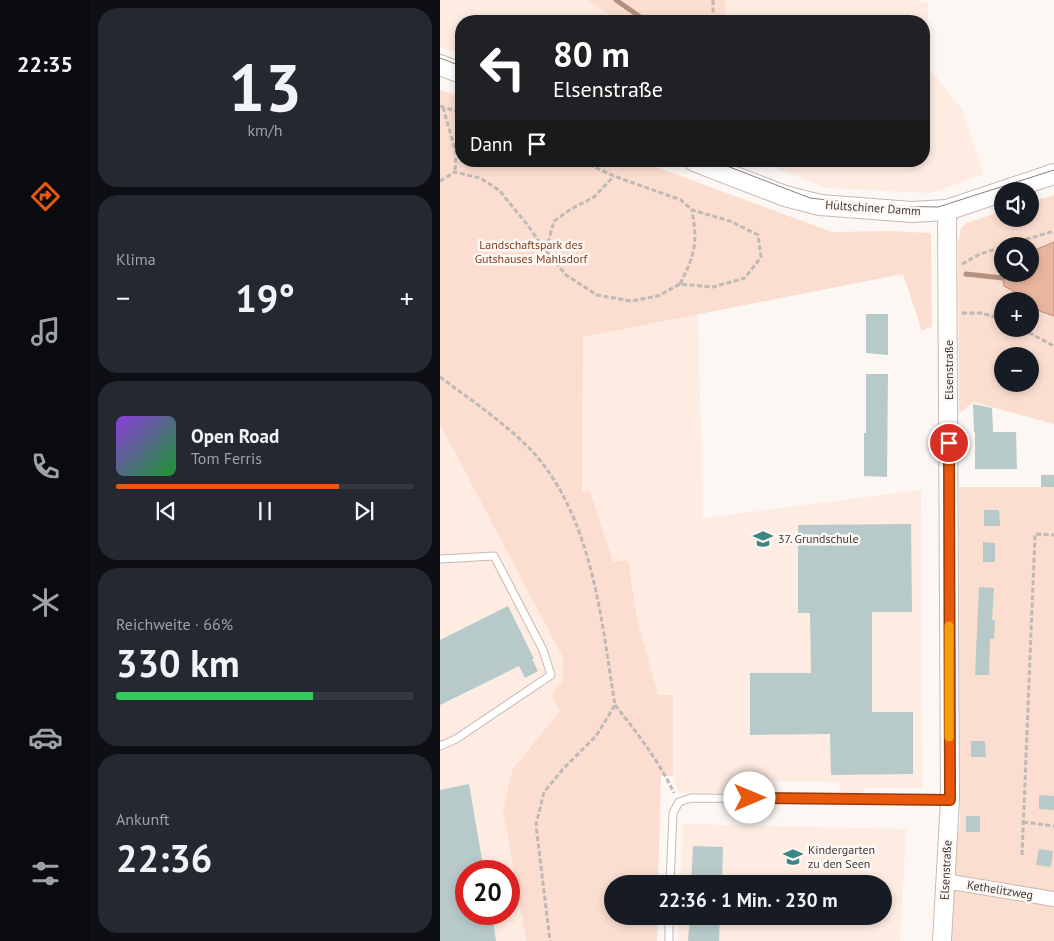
<!DOCTYPE html>
<html lang="de">
<head>
<meta charset="utf-8">
<style>
  :root { --surface:#171b24; --page:#242831; --text:#f1f3f6; --muted:#9ea1a6; --line:#363941; --accent:#ea580c }
  body { margin:0; font-family:"PT Sans",sans-serif; background:var(--page); color:var(--text); height:100vh; display:flex; flex-direction:column; font-size:19px; white-space:nowrap }
  * { box-sizing:border-box; margin:0 }
  p { font-size:16px; color:var(--muted) }
  .icon { flex:none; width:28px; height:28px; fill:none; stroke:currentColor; stroke-width:2; stroke-linecap:round; stroke-linejoin:round }
  .map { position:relative; flex:1; overflow:hidden }
  .details { display:flex; flex-direction:column; gap:8px; padding:8px; background:#0d0f14; width:350px }
  .details>* { flex:none }
  .guide { position:absolute; left:15px; top:15px; width:475px; height:152px; border-radius:20px; box-shadow:0 2px 8px #0003; background:#202124; color:#fff; overflow:hidden }
  .controls { position:absolute; left:554px; top:182px; display:grid; gap:10px }
  .controls a { display:grid; place-items:center; width:45px; height:45px; border-radius:50%; background:var(--surface); box-shadow:0 2px 8px #0003; font-size:25px }
  .speed { position:absolute; left:15px; top:860px; display:flex; gap:10px; font-size:25px; font-weight:700; text-align:center }
  .speed>* { display:grid; place-content:center; width:65px; height:65px; border-radius:50%; background:var(--surface); box-shadow:0 2px 8px #0003; line-height:1 }
  .speed .limit { border:8px solid #d22; background:#fff; color:#111 }
  .pin { position:absolute; display:grid; place-items:center; width:42px; height:42px; color:#fff; margin:-21px; border:2px solid #fff; border-radius:50%; box-shadow:0 1px 5px #0007 }
  .me { position:absolute; width:55px; margin:-28px; rotate:90deg; stroke-linejoin:round; filter:drop-shadow(0 0 4px #0008) }
  .turn { display:flex; align-items:center; gap:18px; height:105px; padding:0 15px; font-size:22px }
  .turn .icon { width:65px; height:65px; stroke-width:2.5 }
  .turn b { display:block; font-size:35px; line-height:42px }
  .then { display:flex; align-items:center; height:48px; padding:0 15px; background:#0003; gap:10px; font-size:19px }
  .big { font-size:38px; font-weight:700; line-height:1.1 }
  .details .widget { flex:1; display:flex; flex-direction:column; justify-content:center; gap:8px; min-width:0; padding:0 18px; border-radius:20px; background:var(--page) }
  .details .dial { align-items:center; gap:0 }
  .dial b { font-size:65px; line-height:1 }
  .song { display:flex; align-items:center; gap:15px }
  .cover { width:60px; height:60px; border-radius:8px; background:linear-gradient(135deg,hsl(270 70% 55%),hsl(130 70% 35%)) }
  .played { height:5px; border-radius:2px; background:linear-gradient(90deg,var(--accent) 75%,var(--line) 75%) }
  .keys { display:flex; justify-content:space-around; direction:ltr }
  .heat { display:flex; justify-content:space-between; align-items:center; font-size:28px; direction:ltr }
  .charge { height:8px; border-radius:4px; background:linear-gradient(90deg,#34c759 66%,var(--line) 0) }
  .trip { position:absolute; left:164px; top:875px; width:288px; height:50px; border-radius:25px; background:var(--surface); box-shadow:0 2px 8px #0003; font-weight:700; line-height:50px; text-align:center }
  main { display:flex; flex:1; min-height:0 }
  .menu { display:flex; flex-direction:column; width:90px; justify-content:space-around; align-items:center; background:#090b0e; color:var(--muted) }
  .menu .icon { width:35px; height:35px }
  .menu .active { color:var(--accent) }
  .menu b { font-size:22px; color:var(--text) }
  .map>svg:first-child { display:block }
  .built { fill:#feebe1; fill-rule:evenodd }
  .green { fill:#fbded0; fill-rule:evenodd }
  .water { fill:#e9b69d; stroke:#b6907e }
  .lines { fill:none; stroke-linecap:round; stroke-linejoin:round }
  .stream { stroke:#b6907e; stroke-width:5 }
  .building { fill:#b7cac9 }
  .service-casing { stroke:#c8b9b1; stroke-width:9 }
  .minor-casing { stroke:#c8b9b1; stroke-width:16 }
  .tertiary-casing { stroke:#c8b9b1; stroke-width:20 }
  .secondary-casing { stroke:#c8b9b1; stroke-width:22 }
  .path { stroke:#bfb9b6; stroke-width:3; stroke-dasharray:5 2.5; stroke-linecap:butt }
  .service { stroke:#fff; stroke-width:7 }
  .minor { stroke:#fff; stroke-width:14 }
  .tertiary { stroke:#fff; stroke-width:18 }
  .secondary { stroke:#fff; stroke-width:20 }
  .tram { stroke:#87817e; stroke-width:1 }
  .route-casing { stroke:#983908; stroke-width:12 }
  .route { stroke:#ea580c; stroke-width:9 }
  .slow { stroke:#f59e0b; stroke-width:9 }
  .labels { text-anchor:middle; stroke-width:5; stroke-linejoin:round; paint-order:stroke }
  .street-label { font-size:12px; fill:#3f3936; stroke:#fdf7f4 }
  .park-label { font-size:12px; fill:#80411f; stroke:#fdf7f4 }
  .poi-label { font-size:12px; fill:#3f3936; stroke:#fdf7f4; text-anchor:start }
</style>
</head>
<body>
<main>
<nav class="menu">
<b>22:35</b>
<svg class="icon active" aria-label="directions" viewBox="0 0 24 24"><path d="M12 3l9 9-9 9-9-9zM9 14v-3h6M13 9l2 2-2 2"/></svg>
<svg class="icon" aria-label="music" viewBox="0 0 24 24"><path d="M9 18V5l10-2v13"/><circle cx="6" cy="18" r="3"/><circle cx="16" cy="16" r="3"/></svg>
<svg class="icon" aria-label="phone" viewBox="0 0 24 24"><path d="M5 4h4l2 5-3 2q2 4 5 5l2-3 5 2v4C11 20 4 13 5 4z"/></svg>
<svg class="icon" aria-label="climate" viewBox="0 0 24 24"><path d="M12 3v18M4 7l16 10M4 17L20 7"/></svg>
<svg class="icon" aria-label="car" viewBox="0 0 24 24"><path d="M5 17H2v-5l4-1 3-4h7l3 4 3 1v5h-3M9 17h6M6 11h13"/><circle cx="7" cy="17" r="2"/><circle cx="17" cy="17" r="2"/></svg>
<svg class="icon" aria-label="filters" viewBox="0 0 24 24"><path d="M4 7h16M4 17h16"/><circle cx="9" cy="7" r="2"/><circle cx="15" cy="17" r="2"/></svg>
</nav>
<section class="details">
<div class="widget dial"><b>13</b><p>km/h</p></div>
<div class="widget"><p>Klima</p>
<div class="heat"><a>−</a><b class="big">19°</b><a>+</a></div>
</div>
<div class="widget">
<div class="song"><i class="cover"></i><div><b>Open Road</b><p>Tom Ferris</p></div></div>
<div class="played"></div>
<div class="keys"><svg class="icon" aria-label="previous" viewBox="0 0 24 24"><path d="M18 5L8 12l10 7zM5 5v14"/></svg><svg class="icon" aria-label="pause" viewBox="0 0 24 24"><path d="M8 5v14M16 5v14"/></svg><svg class="icon" aria-label="next" viewBox="0 0 24 24"><path d="M6 5l10 7-10 7zM19 5v14"/></svg></div>
</div>
<div class="widget"><p>Reichweite · 66%</p><b class="big">330 km</b><div class="charge"></div></div>
<div class="widget"><p>Ankunft</p><b class="big">22:36</b></div>
</section>
<div class="map">
<svg width="614" height="941" viewBox="0 0 614 941">
  <rect width="100%" height="100%" fill="#fdf7f4"/>
  <!-- built -->
  <g class="built">
    <polygon points="0,0 148,0 178,21 21,21 21,54 0,47"/>
    <polygon points="286,0 474,0 488,3 488,66 523,111 544,174 490,193 386,188 318,161 484,161 484,21 284,21"/>
    <polygon points="258,314 263,518 481,490 482,788 425,788 420,793 400,793 400,782 291,781 290,793 238,793 233,776 233,696 218,695 196,614 189,563 173,563 150,491 142,493 143,337"/>
    <path d="M 0,424 L 123,658 L 123,679 L 112,695 L 119,712 L 72,770 L 63,810 L 86,941 L 0,941 ZM 26,871 L 69,871 L 69,914 L 26,914 Z"/>
    <polygon points="243,824 466,829 460,941 238,941 239,916 442,916 442,884 240,884"/>
  </g>
  <!-- green -->
  <g class="green">
    <polygon points="148,0 286,0 284,21 178,21"/>
    <polygon points="0,90 21,96 21,161 200,161 392,232 450,231 491,233 492,327 487,328 482,331 463,274 143,337 142,492 150,491 173,562 185,560 189,563 196,614 218,695 233,695 233,776 221,776 218,884 172,884 172,916 218,916 217,941 86,941 63,810 72,770 119,712 112,695 123,679 123,658 0,424"/>
    <path d="M 614,195 L 614,242 L 590,252 L 590,246 L 562,246 L 562,274 L 565,274 L 563,278 L 564,285 L 577,293 L 585,301 L 562,301 L 562,329 L 590,329 L 590,306 L 602,312 L 614,316 L 614,424 L 533,402 L 519,414 L 518,244 L 521,228 L 527,223 L 562,211 L 562,219 L 590,219 L 590,202 ZM 562,356 L 590,356 L 590,384 L 562,384 Z"/>
    <polygon points="519,487 614,487 614,941 511,941 513,875 520,821"/>
  </g>
  <!-- water -->
  <polygon class="water" points="614,242 614,316 602,312 590,306 590,301 585,301 577,293 564,286 563,278 565,274 590,274 590,252"/>
  <g class="lines">
    <!-- stream -->
    <g class="stream">
      <polyline points="176,0 206,21"/>
      <polyline points="526,274 563,278"/>
    </g>
  </g>
  <!-- building -->
  <g class="building">
    <polygon points="426,314 448,314 448,355 426,353"/>
    <polygon points="426,374 448,374 447,477 424,476 424,433 426,433"/>
    <polygon points="533,404 552,408 553,432 576,432 577,469 535,469 535,432 534,432"/>
    <rect x="601" y="475" width="13" height="12"/>
    <polygon points="544,510 559,510 560,526 544,526"/>
    <polygon points="471,524 472,612 432,612 432,712 473,712 473,774 391,775 390,734 310,735 310,673 371,673 370,613 358,613 358,525"/>
    <polygon points="543,542 555,543 555,562 543,562"/>
    <polygon points="539,587 554,588 552,620 555,620 554,639 550,639 549,675 535,675"/>
    <polygon points="68,606 94,659 92,659 98,671 85,678 79,666 0,705 0,640"/>
    <polygon points="531,741 545,741 546,757 531,757"/>
    <polygon points="29,784 44,871 26,871 26,914 52,914 56,941 0,941 0,790"/>
    <polygon points="599,795 614,796 614,810 599,809"/>
    <rect x="526" y="816" width="14" height="16"/>
    <polygon points="253,846 283,847 282,884 251,884"/>
    <polygon points="599,849 613,851 611,867 596,865"/>
    <polygon points="250,916 280,916 279,941 248,941"/>
  </g>
  <g class="lines">
    <defs>
      <g id="service">
        <polyline points="0,559 54,556 103,650 111,675 16,739 0,746"/>
        <polyline points="230,884 233,813 239,802 251,798 510,800"/>
        <polyline points="229,941 229,916"/>
      </g>
      <polyline id="minor" points="505,881 614,899"/>
      <polyline id="tertiary" points="502,941 510,800 507,210"/>
      <g id="secondary">
        <polyline points="0,65 21,73"/>
        <polyline points="254,161 345,196 380,205 472,212 507,210 614,174"/>
      </g>
    </defs>
    <!-- service casing -->
    <use href="#service" class="service-casing"/>
    <!-- minor casing -->
    <use href="#minor" class="minor-casing"/>
    <!-- tertiary casing -->
    <use href="#tertiary" class="tertiary-casing"/>
    <!-- secondary casing -->
    <use href="#secondary" class="secondary-casing"/>
    <!-- path -->
    <g class="path">
      <polyline points="273,0 273,21"/>
      <polyline points="0,106 21,113"/>
      <polyline points="3,107 16,153 15,172"/>
      <polyline points="0,181 15,172 40,178 59,190 86,223 106,251 126,275 157,295 191,301 218,296 240,284 273,287 305,278 321,257 318,235 290,221 252,210 241,200 174,176 141,161"/>
      <polyline points="564,246 614,231"/>
      <polyline points="106,250 114,221 131,209 154,197 174,176"/>
      <polyline points="522,264 540,254 562,247"/>
      <path d="M 240,284 C 255,254 258,244 252,211"/>
      <polyline points="522,313 541,313 562,319"/>
      <polyline points="582,329 614,346"/>
      <path d="M 0,377 C 31,400 65,423 92,451 C 153,518 161,619 175,705 L 156,736 L 123,769 L 104,792 L 96,825 L 110,941"/>
      <path d="M 175,705 C 197,733 219,761 234,793"/>
      <polyline points="583,822 614,826"/>
      <polyline points="582,855 595,534 614,535"/>
    </g>
    <!-- service -->
    <use href="#service" class="service"/>
    <!-- minor -->
    <use href="#minor" class="minor"/>
    <!-- tertiary -->
    <use href="#tertiary" class="tertiary"/>
    <!-- secondary -->
    <use href="#secondary" class="secondary"/>
    <!-- tram -->
    <g class="tram">
      <polyline points="0,58 21,66"/>
      <polyline points="274,161 370,198 442,206 498,207 614,170"/>
    </g>
  </g>
  <g class="lines">
    <defs>
      <polyline id="route" points="310,798 510,800 509,443"/>
    </defs>
    <!-- route casing -->
    <use href="#route" class="route-casing"/>
    <!-- route -->
    <use href="#route" class="route"/>
    <!-- slow -->
    <polyline class="slow" points="509,626 509,737"/>
  </g>
  <!-- icons -->
  <defs>
    <symbol id="school-bare" viewBox="-9 -9 18 18"><path d="M0-5L7-2L0 1L-7-2ZM-4 1L0 2.5L4 1V4Q0 6-4 4Z" fill="#3e8684" stroke="#fdf7f4" stroke-width="2.5" paint-order="stroke"/></symbol>
  </defs>
  <g fill-rule="evenodd">
    <use href="#school-bare" x="309" y="525" width="28" height="28"/>
    <use href="#school-bare" x="339" y="843" width="28" height="28"/>
  </g>
  <g class="labels">
    <!-- street labels -->
    <g class="street-label">
      <text transform="translate(433 208) rotate(4)" y="4">Hultschiner Damm</text>
      <text transform="translate(509 370) rotate(-90)" y="4">Elsenstraße</text>
      <text transform="translate(506 870) rotate(-87)" y="4">Elsenstraße</text>
      <text transform="translate(560 890) rotate(9)" y="4">Kethelitzweg</text>
    </g>
    <!-- park labels -->
    <g class="park-label">
      <text x="91" y="249">Landschaftspark des<tspan x="91" dy="14">Gutshauses Mahlsdorf</tspan></text>
    </g>
    <!-- poi labels -->
    <g class="poi-label">
      <text x="338" y="543">37. Grundschule</text>
      <text x="368" y="854">Kindergarten<tspan x="368" dy="14">zu den Seen</tspan></text>
    </g>
  </g>
</svg>
<div class="controls">
<a><svg class="icon" aria-label="sound" viewBox="0 0 24 24"><path d="M4 9h4l5-4v14l-5-4H4zM17 9q2 3 0 6"/></svg></a>
<a><svg class="icon" aria-label="search" viewBox="0 0 24 24"><circle cx="10" cy="10" r="6"/><path d="M15 15l6 6"/></svg></a>
<a>+</a>
<a>−</a>
</div>
<div class="speed"><div class="limit">20</div></div>
<div class="pin" style="left:509px;top:443px;background:#d93025"><svg class="icon" aria-label="arrive" viewBox="0 0 24 24"><path d="M6 21V4h12l-3 4 3 4H6"/></svg></div>
<svg class="me" style="left:310px;top:798px" viewBox="-20 -20 40 40"><circle r="19" fill="#fff"/><path d="M0-13L10 11 0 6-10 11z" fill="#ea580c"/></svg>
<div class="trip">22:36 · 1 Min. · 230 m</div>
<div class="guide">
<div class="turn"><svg class="icon" aria-label="left" viewBox="0 0 24 24"><path d="M17 20v-9H6M10 6l-5 5 5 5"/></svg><div><b>80 m</b>Elsenstraße</div></div>
<div class="then">Dann<svg class="icon" aria-label="arrive" viewBox="0 0 24 24"><path d="M6 21V4h12l-3 4 3 4H6"/></svg></div>
</div>
</div>
</main>
</body>
</html>
